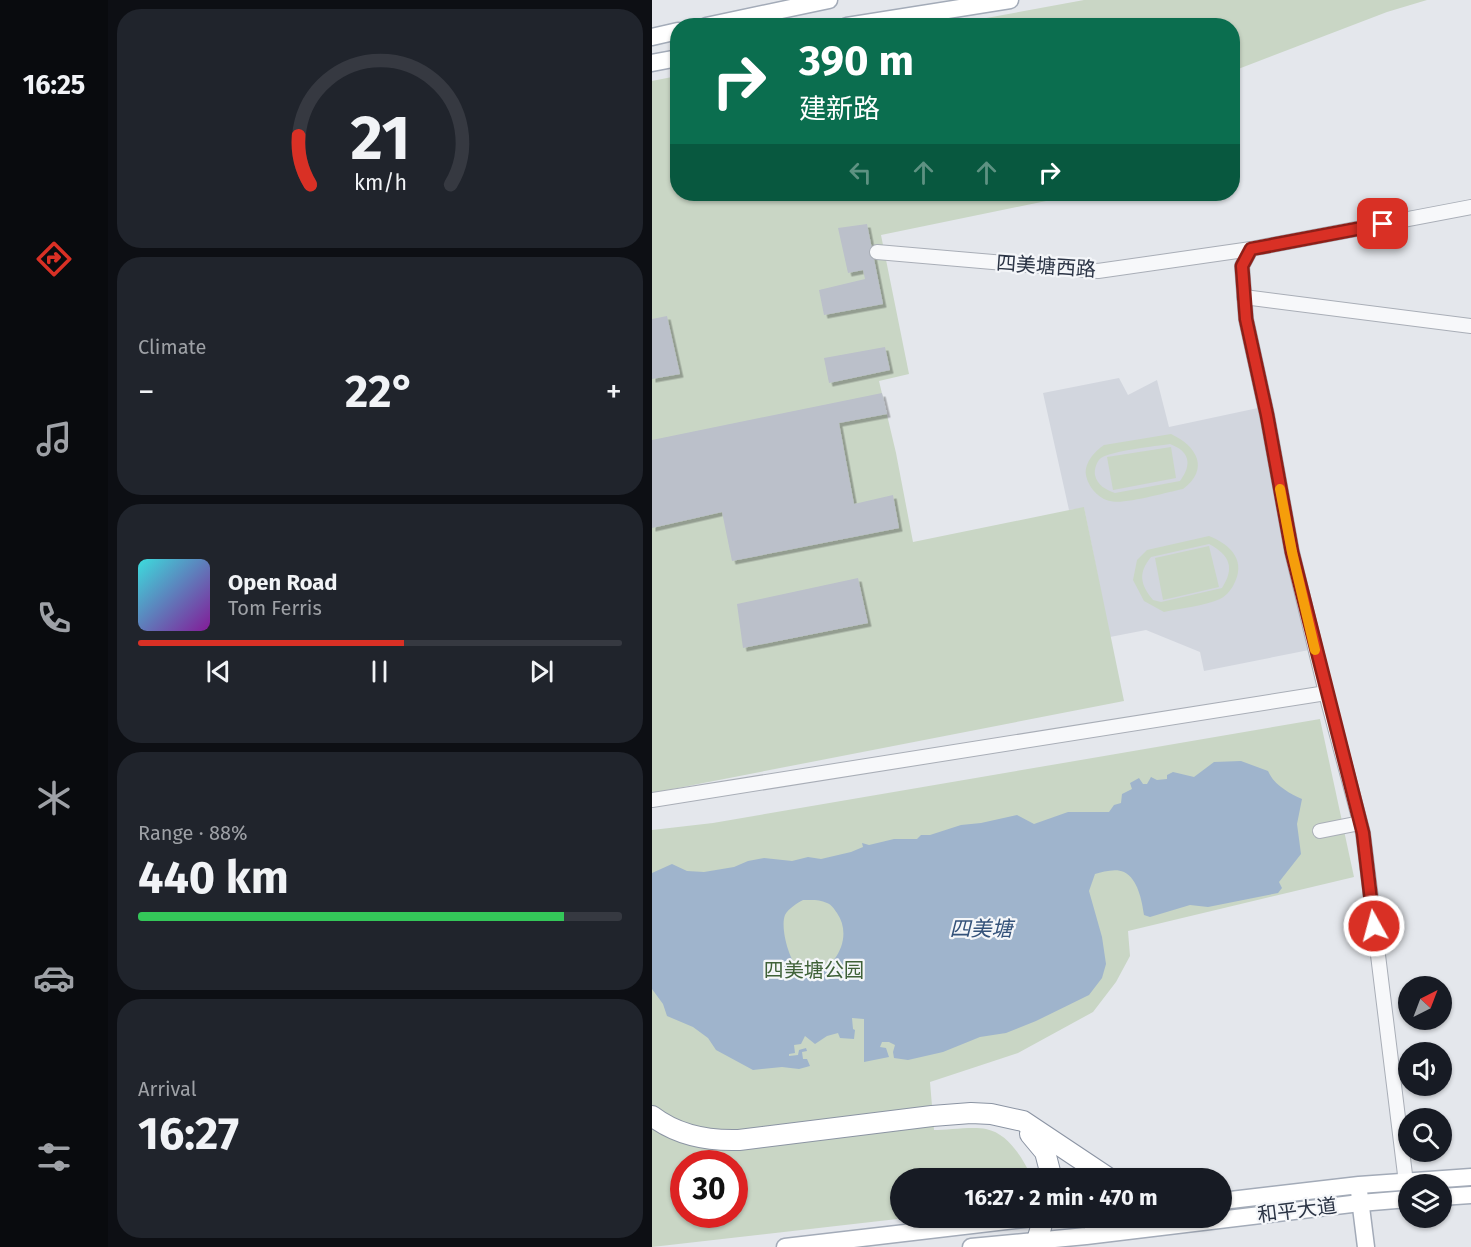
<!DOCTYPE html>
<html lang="en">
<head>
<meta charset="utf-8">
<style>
  :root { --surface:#171b24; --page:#20242c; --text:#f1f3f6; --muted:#9ea1a6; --line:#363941; --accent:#d93025 }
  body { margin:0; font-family:"Fira Sans","Noto Sans SC",sans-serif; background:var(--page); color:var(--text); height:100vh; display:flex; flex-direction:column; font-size:22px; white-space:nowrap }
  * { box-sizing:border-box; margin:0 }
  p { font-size:20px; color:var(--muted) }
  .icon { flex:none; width:33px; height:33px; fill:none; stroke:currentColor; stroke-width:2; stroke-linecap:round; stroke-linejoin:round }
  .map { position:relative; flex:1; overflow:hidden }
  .panel { display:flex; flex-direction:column; gap:9px; padding:9px; background:#0d0f14; width:544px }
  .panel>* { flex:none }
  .hud { position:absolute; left:18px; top:18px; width:570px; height:183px; border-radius:24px; box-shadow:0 2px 4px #0004; background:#0b6e4f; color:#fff; overflow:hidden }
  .needle { width:39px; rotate:42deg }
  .controls { position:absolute; left:746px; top:976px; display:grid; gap:12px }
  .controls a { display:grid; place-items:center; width:54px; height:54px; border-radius:50%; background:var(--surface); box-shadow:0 2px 4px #0004; font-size:30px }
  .speed { position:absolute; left:18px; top:1150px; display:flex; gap:12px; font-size:30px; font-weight:700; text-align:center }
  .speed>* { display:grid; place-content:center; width:78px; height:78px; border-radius:50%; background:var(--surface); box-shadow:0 2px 4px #0004; line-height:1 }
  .speed .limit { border:9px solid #d22; background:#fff; color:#111 }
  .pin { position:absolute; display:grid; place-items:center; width:51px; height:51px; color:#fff; margin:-26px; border-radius:12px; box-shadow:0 3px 9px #0006 }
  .me { position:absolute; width:66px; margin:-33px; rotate:353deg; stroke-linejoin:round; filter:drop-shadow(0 0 4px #0008) }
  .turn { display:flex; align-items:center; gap:21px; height:126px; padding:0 30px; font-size:27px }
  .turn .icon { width:78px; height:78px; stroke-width:2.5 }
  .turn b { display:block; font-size:42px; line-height:51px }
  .lanes { display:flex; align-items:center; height:57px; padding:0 30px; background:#0003; justify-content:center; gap:30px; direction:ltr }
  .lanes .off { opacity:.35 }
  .big { font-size:45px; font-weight:700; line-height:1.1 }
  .panel .tile { flex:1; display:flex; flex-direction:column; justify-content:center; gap:9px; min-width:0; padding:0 21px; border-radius:24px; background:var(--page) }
  .panel .dial { align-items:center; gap:0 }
  .dial svg { height:156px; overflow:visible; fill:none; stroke:var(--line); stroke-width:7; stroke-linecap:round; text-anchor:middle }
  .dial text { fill:var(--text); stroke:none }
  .song { display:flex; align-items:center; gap:18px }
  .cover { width:72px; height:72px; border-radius:9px; background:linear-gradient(135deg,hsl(180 70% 55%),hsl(290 70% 35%)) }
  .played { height:6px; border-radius:3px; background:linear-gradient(90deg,var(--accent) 55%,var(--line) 55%) }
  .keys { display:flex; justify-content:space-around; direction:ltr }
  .heat { display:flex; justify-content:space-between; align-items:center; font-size:33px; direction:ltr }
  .charge { height:9px; border-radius:4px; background:linear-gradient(90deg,#34c759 88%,var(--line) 0) }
  .trip { position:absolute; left:238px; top:1168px; width:342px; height:60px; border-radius:30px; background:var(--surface); box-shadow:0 2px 4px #0004; font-weight:700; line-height:60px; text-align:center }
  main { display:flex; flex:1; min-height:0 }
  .tabs { display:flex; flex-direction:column; width:108px; justify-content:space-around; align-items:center; background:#090b0e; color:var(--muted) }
  .tabs .icon { width:42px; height:42px }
  .tabs .on { color:var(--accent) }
  .tabs b { font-size:27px; color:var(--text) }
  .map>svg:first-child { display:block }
  .built { fill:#d2d6de }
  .green { fill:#c9d6c5; fill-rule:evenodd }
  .water { fill:#9fb4cc; fill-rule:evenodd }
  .building { fill:#bbc0ca; filter:url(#shadow) }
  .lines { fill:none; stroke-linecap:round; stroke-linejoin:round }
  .minor-casing { stroke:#a9aeb7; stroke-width:16 }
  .major-casing { stroke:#a3abb8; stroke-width:19 }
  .highway-casing { stroke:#8b94a3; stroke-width:22 }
  .minor { stroke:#f7f8fa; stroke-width:14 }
  .major { stroke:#fff; stroke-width:16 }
  .highway { stroke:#fff; stroke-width:20 }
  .route-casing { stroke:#8d1f18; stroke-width:15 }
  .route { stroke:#d93025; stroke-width:10 }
  .slow { stroke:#f59e0b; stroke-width:10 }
  .labels { text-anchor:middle; stroke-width:4.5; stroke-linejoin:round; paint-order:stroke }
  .street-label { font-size:20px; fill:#2b3445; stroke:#f4f6f9 }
  .park-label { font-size:20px; fill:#3f6138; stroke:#f4f6f9 }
  .water-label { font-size:21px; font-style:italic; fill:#34527a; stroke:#f4f6f9 }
</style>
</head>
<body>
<main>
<nav class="tabs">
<b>16:25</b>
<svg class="icon on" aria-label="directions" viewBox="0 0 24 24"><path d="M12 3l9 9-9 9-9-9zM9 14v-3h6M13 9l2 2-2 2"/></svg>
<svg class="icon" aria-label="music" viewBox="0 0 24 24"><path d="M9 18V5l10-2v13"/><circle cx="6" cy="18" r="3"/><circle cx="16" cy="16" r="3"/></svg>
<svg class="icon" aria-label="phone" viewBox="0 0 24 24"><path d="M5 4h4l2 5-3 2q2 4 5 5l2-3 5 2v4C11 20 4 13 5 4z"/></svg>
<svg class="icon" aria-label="climate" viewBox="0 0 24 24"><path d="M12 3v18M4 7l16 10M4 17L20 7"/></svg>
<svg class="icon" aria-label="car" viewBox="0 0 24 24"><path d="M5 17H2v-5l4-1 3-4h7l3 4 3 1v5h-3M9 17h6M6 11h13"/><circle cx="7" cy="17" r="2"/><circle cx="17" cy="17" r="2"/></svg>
<svg class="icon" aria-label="filters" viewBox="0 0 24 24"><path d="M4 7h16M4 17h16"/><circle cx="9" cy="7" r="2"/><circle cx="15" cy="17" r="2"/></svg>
</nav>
<section class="panel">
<div class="tile dial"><svg viewBox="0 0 100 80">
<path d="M14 69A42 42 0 1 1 86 69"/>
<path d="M14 69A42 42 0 0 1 8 44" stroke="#d93025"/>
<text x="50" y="56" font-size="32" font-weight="700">21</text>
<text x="50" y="72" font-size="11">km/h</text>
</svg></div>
<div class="tile"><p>Climate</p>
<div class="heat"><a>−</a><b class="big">22°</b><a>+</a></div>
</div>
<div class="tile">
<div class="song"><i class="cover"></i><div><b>Open Road</b><p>Tom Ferris</p></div></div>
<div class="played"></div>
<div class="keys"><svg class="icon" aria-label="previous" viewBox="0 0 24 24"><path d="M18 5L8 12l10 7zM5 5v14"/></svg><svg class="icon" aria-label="pause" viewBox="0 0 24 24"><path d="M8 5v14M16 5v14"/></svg><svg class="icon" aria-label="next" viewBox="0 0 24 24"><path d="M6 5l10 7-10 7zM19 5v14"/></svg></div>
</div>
<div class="tile"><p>Range · 88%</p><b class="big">440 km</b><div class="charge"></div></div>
<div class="tile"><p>Arrival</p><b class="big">16:27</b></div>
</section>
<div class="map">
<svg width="819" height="1247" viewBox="0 0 819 1247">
  <defs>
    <filter id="shadow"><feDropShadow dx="3.5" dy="3.5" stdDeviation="0" flood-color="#0004"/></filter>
  </defs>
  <rect width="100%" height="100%" fill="#e4e7ec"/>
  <!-- built -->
  <polygon class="built" points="467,378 476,395 505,380 517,427 606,408 657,650 552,671 548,652 494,630 458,637 432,508 417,510 391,393"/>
  <!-- green -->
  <g class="green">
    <polygon points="432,0 775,0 735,12 581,71 580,26 296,25"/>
    <polygon points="25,76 26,194 428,194 229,235 257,374 227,381 244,453 261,542 432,507 472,701 0,793 0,81"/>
    <path d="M 519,434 C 545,446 558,469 531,489 C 516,492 471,505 458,501 C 447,499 436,487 434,475 C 432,463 443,451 452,445 ZM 518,444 C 537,451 541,464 528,481 L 463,493 C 454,490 445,485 443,475 C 442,469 445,461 449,458 C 459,451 504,446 518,444 Z"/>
    <polygon points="519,447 524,478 461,490 455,457"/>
    <path d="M 557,536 C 580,545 595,562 581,586 C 578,591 573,597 568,599 C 551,606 530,608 512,612 L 492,601 L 481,580 L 485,560 L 495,550 ZM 557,544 C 578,555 583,568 570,588 L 509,602 L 501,600 C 488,584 486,573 499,557 Z"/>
    <polygon points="557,546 567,587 511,600 503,558"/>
    <path d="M 668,719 L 702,877 L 476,931 L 478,956 L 464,982 L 441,1012 L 366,1053 L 278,1082 L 282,1130 C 295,1130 322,1126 334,1129 C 358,1134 371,1160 381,1179 L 249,1179 L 249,1218 L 254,1218 L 0,1247 L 0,830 L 61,823 ZM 32,1164 L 82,1164 L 82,1215 L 32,1215 Z"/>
  </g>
  <!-- water -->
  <path class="water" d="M 589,761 L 616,771 C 622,785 637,793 650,799 L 645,824 L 649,854 L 627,882 L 630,888 L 626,893 L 556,907 L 538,905 L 498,917 L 492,915 C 490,901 486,879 472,872 C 463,868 451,872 443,874 L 437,891 L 450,937 L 454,964 L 450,978 L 437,995 L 384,1021 L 354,1033 L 328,1037 L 291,1052 L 256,1060 L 242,1058 L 241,1052 L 243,1045 L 237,1042 L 230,1042 L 228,1047 L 234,1048 L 237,1057 L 212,1062 L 212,1019 L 200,1018 L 201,1029 L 203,1030 L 202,1039 L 188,1038 L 186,1033 L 175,1036 L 163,1044 L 153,1036 L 149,1044 L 142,1045 L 143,1053 L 137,1054 L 137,1056 L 146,1055 L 147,1050 L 154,1048 L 155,1051 L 150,1052 L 151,1059 L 155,1059 L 158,1066 L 147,1069 L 130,1067 L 101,1070 L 64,1050 L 56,1038 L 41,1027 L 15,1016 L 11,1004 L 0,989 L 0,873 L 20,864 L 35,871 L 52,872 L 82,867 L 96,861 L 112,858 L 140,861 L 156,857 L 169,859 L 199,852 L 211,847 L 210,843 L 217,845 L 242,839 L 265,839 L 269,835 L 278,835 L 309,825 L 329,823 L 365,815 L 382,824 L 416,812 L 457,812 L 462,805 L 469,803 L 470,794 L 480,789 L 478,783 L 487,778 L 491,784 L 495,784 L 499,777 L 505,780 L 515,779 L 515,775 L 521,772 L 542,777 L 562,762 ZM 151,900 C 159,900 167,899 175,903 C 180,905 182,909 185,913 C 201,936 185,968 160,974 C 156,973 150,972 147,969 C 137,961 128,927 133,915 C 136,909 145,903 151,900 Z"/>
  <!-- building -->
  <g class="building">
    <polygon points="215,224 231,304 172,315 167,290 213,279 211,270 196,273 186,228"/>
    <polygon points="15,316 28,374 0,379 0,319"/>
    <polygon points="233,347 238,370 177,383 172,358"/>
    <polygon points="230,393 235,414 187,423 202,504 241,495 247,528 80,561 70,512 0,528 0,440"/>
    <polygon points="206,578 216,623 91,648 85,604"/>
  </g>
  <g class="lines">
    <defs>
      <g id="minor">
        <polyline points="599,249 590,266 594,319 615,415 640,552 677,705 711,833 756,1199"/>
        <polyline points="225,252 446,271 599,249 819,207"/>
        <polyline points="592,297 819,326"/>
        <polyline points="0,800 674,693"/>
        <polyline points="668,831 708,823"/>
      </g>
      <g id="major">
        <polyline points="54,26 177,0"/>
        <polyline points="195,26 358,0"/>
        <polyline points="0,37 26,31"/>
        <polyline points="0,63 26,58"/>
        <polyline points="707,1191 714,1247"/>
        <polyline points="789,1197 819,1195"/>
        <polyline points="570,1201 707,1185 819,1177"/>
        <polyline points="133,1247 381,1218"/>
        <polyline points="319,1247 434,1236 708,1203 756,1199"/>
      </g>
      <g id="highway">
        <path d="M 0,1116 C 26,1136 56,1141 87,1140 L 280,1116 L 319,1113 L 339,1114 L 371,1121 L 458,1179"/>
        <polyline points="378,1134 393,1152 400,1179"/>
        <polyline points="385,1240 392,1218"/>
      </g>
    </defs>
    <!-- minor casing -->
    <use href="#minor" class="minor-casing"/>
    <!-- major casing -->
    <use href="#major" class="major-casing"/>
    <!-- highway casing -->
    <use href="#highway" class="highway-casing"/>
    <!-- minor -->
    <use href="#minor" class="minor"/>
    <!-- major -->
    <use href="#major" class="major"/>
    <!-- highway -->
    <use href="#highway" class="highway"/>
  </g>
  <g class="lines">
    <defs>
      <polyline id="route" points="722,926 711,833 640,552 615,415 594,319 590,266 599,249 731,224"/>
    </defs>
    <!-- route casing -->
    <use href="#route" class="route-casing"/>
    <!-- route -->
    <use href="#route" class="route"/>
    <!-- slow -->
    <polyline class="slow" points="628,489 640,552 663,650"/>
  </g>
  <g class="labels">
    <!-- street labels -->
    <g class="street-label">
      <text transform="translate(394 266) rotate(4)" y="7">四美塘西路</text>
      <text transform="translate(645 1210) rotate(-7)" y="7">和平大道</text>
    </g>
    <!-- park labels -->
    <g class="park-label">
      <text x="162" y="977">四美塘公园</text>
    </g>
    <!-- water labels -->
    <g class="water-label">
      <text x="329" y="936">四美塘</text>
    </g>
  </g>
</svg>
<div class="controls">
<a><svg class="needle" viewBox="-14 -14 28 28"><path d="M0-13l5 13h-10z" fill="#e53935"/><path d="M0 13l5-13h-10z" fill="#9ea1a6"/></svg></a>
<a><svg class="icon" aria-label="sound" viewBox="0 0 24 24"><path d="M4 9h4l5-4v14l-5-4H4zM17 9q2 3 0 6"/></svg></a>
<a><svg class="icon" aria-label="search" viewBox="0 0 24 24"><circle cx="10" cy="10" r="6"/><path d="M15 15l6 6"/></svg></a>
<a><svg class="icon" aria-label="layers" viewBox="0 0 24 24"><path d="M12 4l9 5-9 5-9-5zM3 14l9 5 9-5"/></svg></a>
</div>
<div class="speed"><div class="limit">30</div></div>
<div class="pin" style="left:731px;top:224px;background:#d93025"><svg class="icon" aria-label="arrive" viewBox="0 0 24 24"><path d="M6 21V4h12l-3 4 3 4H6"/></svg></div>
<svg class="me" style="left:722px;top:926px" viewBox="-20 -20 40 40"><circle r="17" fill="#d93025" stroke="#fff" stroke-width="3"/><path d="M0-11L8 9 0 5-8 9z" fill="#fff"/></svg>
<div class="trip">16:27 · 2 min · 470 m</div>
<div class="hud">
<div class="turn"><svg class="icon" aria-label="right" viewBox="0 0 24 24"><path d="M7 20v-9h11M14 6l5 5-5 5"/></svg><div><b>390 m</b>建新路</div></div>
<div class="lanes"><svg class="icon off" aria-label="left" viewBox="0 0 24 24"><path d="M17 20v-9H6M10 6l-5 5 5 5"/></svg><svg class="icon off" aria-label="ahead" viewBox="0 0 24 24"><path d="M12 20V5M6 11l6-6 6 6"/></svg><svg class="icon off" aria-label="ahead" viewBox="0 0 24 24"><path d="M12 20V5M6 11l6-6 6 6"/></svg><svg class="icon" aria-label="right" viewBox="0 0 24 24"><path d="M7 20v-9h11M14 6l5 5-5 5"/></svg></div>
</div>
</div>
</main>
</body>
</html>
